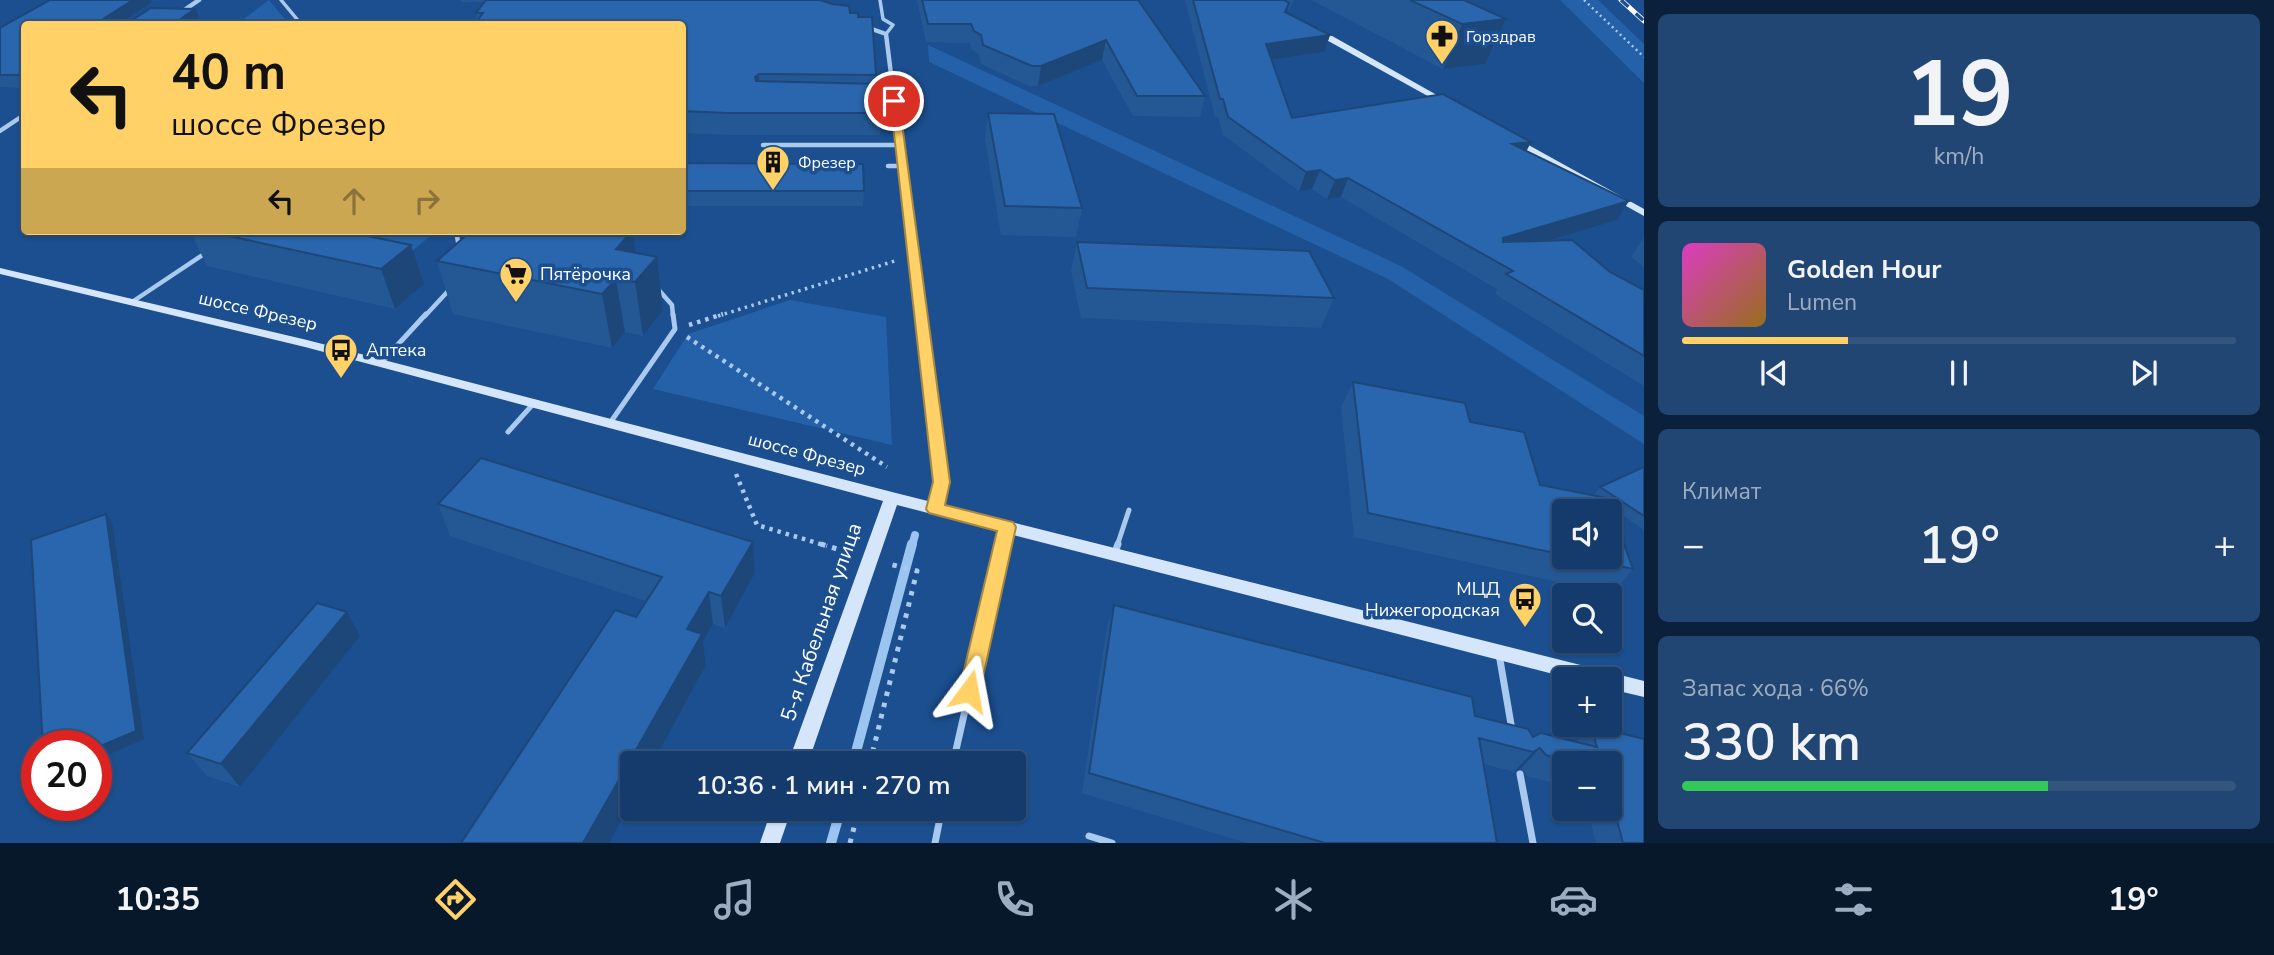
<!DOCTYPE html>
<html lang="ru">
<head>
<meta charset="utf-8">
<style>
  :root { --surface:#143b6b; --page:#214673; --text:#f1f3f6; --muted:#9dadc1; --line:#33557e; --accent:#ffd166 }
  body { margin:0; font-family:"Nunito Sans",sans-serif; background:var(--page); color:var(--text); height:100vh; display:flex; flex-direction:column; font-size:26px; white-space:nowrap }
  * { box-sizing:border-box; margin:0 }
  p { font-size:23px; color:var(--muted) }
  .icon { flex:none; width:38px; height:38px; fill:none; stroke:currentColor; stroke-width:2; stroke-linecap:round; stroke-linejoin:round }
  .map { position:relative; flex:1; overflow:hidden }
  .sheet { display:flex; flex-direction:column; gap:14px; padding:14px; background:#0b203b; width:630px }
  .sheet>* { flex:none }
  .top-card { position:absolute; left:21px; top:21px; width:665px; height:214px; border-radius:7px; box-shadow:0 2px 5px #0004,0 0 0 2px var(--line); background:#ffd166; color:#111; overflow:hidden }
  .buttons { position:absolute; left:1552px; top:499px; display:grid; gap:14px }
  .buttons a { display:grid; place-items:center; width:70px; height:70px; border-radius:7px; background:var(--surface); box-shadow:0 2px 5px #0004,0 0 0 2px var(--line); font-size:35px }
  .speed { position:absolute; left:21px; top:730px; display:flex; gap:14px; font-size:35px; font-weight:700; text-align:center }
  .speed>* { display:grid; place-content:center; width:91px; height:91px; border-radius:50%; background:var(--surface); box-shadow:0 2px 5px #0004,0 0 0 2px var(--line); line-height:1 }
  .speed .limit { border:10px solid #d22; background:#fff; color:#111 }
  .pin { position:absolute; display:grid; place-items:center; width:60px; height:60px; color:#fff; margin:-30px; border:4px solid #fff; border-radius:50%; box-shadow:0 2px 7px #0007 }
  .me { position:absolute; width:77px; margin:-38px; rotate:13deg; stroke-linejoin:round; filter:drop-shadow(0 0 5px #0008) }
  .turn { display:flex; align-items:center; gap:24px; height:147px; padding:0 35px; font-size:32px }
  .turn .icon { width:91px; height:91px; stroke-width:2.5 }
  .turn b { display:block; font-size:49px; line-height:60px }
  .lanes { display:flex; align-items:center; height:66px; padding:0 35px; background:#0003; justify-content:center; gap:35px; direction:ltr }
  .lanes .off { opacity:.35 }
  .big { font-size:52px; font-weight:600; line-height:1.1 }
  .sheet .tile { flex:1; display:flex; flex-direction:column; justify-content:center; gap:10px; min-width:0; padding:0 24px; border-radius:10px; background:var(--page) }
  .sheet .dial { align-items:center; gap:0 }
  .dial b { font-size:91px; line-height:1 }
  .song { display:flex; align-items:center; gap:21px }
  .cover { width:84px; height:84px; border-radius:10px; background:linear-gradient(135deg,hsl(310 70% 55%),hsl(40 70% 35%)) }
  .played { height:7px; border-radius:4px; background:linear-gradient(90deg,var(--accent) 30%,var(--line) 30%) }
  .keys { display:flex; justify-content:space-around; direction:ltr }
  .heat { display:flex; justify-content:space-between; align-items:center; font-size:38px; direction:ltr }
  .charge { height:10px; border-radius:5px; background:linear-gradient(90deg,#34c759 66%,var(--line) 0) }
  .trip { position:absolute; left:620px; top:751px; width:406px; height:70px; border-radius:7px; background:var(--surface); box-shadow:0 2px 5px #0004,0 0 0 2px var(--line); font-weight:600; line-height:70px; text-align:center }
  .tab-bar { display:flex; height:112px; justify-content:space-around; align-items:center; background:#08182b; color:var(--muted) }
  .tab-bar .icon { width:49px; height:49px }
  .tab-bar .active { color:var(--accent) }
  .tab-bar b { font-size:32px; color:var(--text) }
  main { display:flex; flex:1; min-height:0 }
  .map>svg:first-child { display:block }
  .green { fill:#2461a8 }
  .lines { fill:none; stroke-linecap:round; stroke-linejoin:round }
  .stream-far1 { stroke:#9cc4f0; stroke-width:8 }
  .stream { stroke:#9cc4f0; stroke-width:10 }
  .path-far3 { stroke:#a9c9ee; stroke-width:2.5; stroke-dasharray:2 3.5; stroke-linecap:butt }
  .path-far2 { stroke:#a9c9ee; stroke-width:3.5; stroke-dasharray:2.5 4.5; stroke-linecap:butt }
  .path-far1 { stroke:#a9c9ee; stroke-width:4.5; stroke-dasharray:3.5 5; stroke-linecap:butt }
  .path { stroke:#a9c9ee; stroke-width:5; stroke-dasharray:4.5 7; stroke-linecap:butt }
  .lane-far3 { stroke:#a9c9ee; stroke-width:3.5 }
  .lane-far2 { stroke:#a9c9ee; stroke-width:4.5 }
  .lane-far1 { stroke:#a9c9ee; stroke-width:5 }
  .lane { stroke:#a9c9ee; stroke-width:7 }
  .street-far2 { stroke:#a9c9ee; stroke-width:4.5 }
  .street-far1 { stroke:#a9c9ee; stroke-width:5 }
  .street { stroke:#a9c9ee; stroke-width:7 }
  .secondary { fill:#d6e6fa; fill-rule:evenodd }
  .rail-casing { stroke:#fff; stroke-width:5 }
  .rail { stroke:#1b4f8f; stroke-width:3.5; stroke-dasharray:10; stroke-linecap:butt }
  .wall { fill:#245895; fill-rule:evenodd }
  .shaded-wall { fill:#1d4779 }
  .building { fill:#2a66ad; stroke:#1d4779; stroke-width:2 }
  .route { fill:#ffd166; stroke:#a68842; stroke-width:2 }
  .labels { text-anchor:middle; stroke-width:7; stroke-linejoin:round; paint-order:stroke }
  .far-poi-label { font-size:16px; fill:#fff; stroke:#1b4f8f; text-anchor:start }
  .poi-label { font-size:18px; fill:#fff; stroke:#1b4f8f; text-anchor:start }
  .street-label { font-size:18px; fill:#fff; stroke:#1b4f8f }
  .near-street-label { font-size:21px; fill:#fff; stroke:#1b4f8f }
</style>
</head>
<body>
<main>
<div class="map">
<svg width="1644" height="843" viewBox="0 0 1644 843">
  <rect width="100%" height="100%" fill="#1b4f8f"/>
  <!-- green -->
  <g class="green">
    <polygon points="269,0 289,24 237,24"/>
    <polygon points="1560,0 1598,0 1644,44 1644,83"/>
    <polygon points="928,45 1401,266 1644,416 1644,444 1388,279 929,62"/>
    <polygon points="374,231 434,233 412,251 361,241"/>
    <polygon points="790,300 886,317 892,445 653,389 688,334"/>
  </g>
  <g class="lines">
    <!-- stream-far1 -->
    <polyline class="stream-far1" points="912,546 915,535"/>
    <!-- stream -->
    <g class="stream">
      <polyline points="853,763 912,544"/>
      <polyline points="831,843 841,808"/>
    </g>
    <!-- path-far3 -->
    <polyline class="path-far3" points="1584,0 1644,57"/>
    <!-- path-far2 -->
    <polyline class="path-far2" points="718,316 898,260"/>
    <!-- path-far1 -->
    <g class="path-far1">
      <polyline points="689,325 723,314"/>
      <polyline points="687,337 887,467"/>
      <polyline points="736,474 757,525 827,546"/>
    </g>
    <!-- path -->
    <g class="path">
      <polyline points="821,544 850,553"/>
      <polyline points="870,763 917,571 889,564"/>
      <polyline points="850,843 859,808"/>
    </g>
    <!-- lane-far3 -->
    <g class="lane-far3">
      <polyline points="281,0 301,24"/>
      <polyline points="880,0 883,19 893,25 886,34"/>
      <polyline points="876,101 894,101"/>
    </g>
    <!-- lane-far2 -->
    <g class="lane-far2">
      <polyline points="763,145 899,145"/>
      <polyline points="888,166 902,166"/>
      <polyline points="456,231 459,247"/>
      <polyline points="657,288 672,305 673,316"/>
      <polyline points="132,302 207,252"/>
      <polyline points="425,316 450,289"/>
    </g>
    <!-- lane-far1 -->
    <g class="lane-far1">
      <polyline points="381,363 426,314"/>
      <polyline points="610,423 675,329 673,314"/>
      <polyline points="508,432 534,403"/>
      <polyline points="1003,546 1007,527"/>
      <polyline points="1117,546 1129,510"/>
    </g>
    <!-- lane -->
    <g class="lane">
      <polyline points="1114,555 1118,544"/>
      <polyline points="1499,654 1512,730"/>
      <polyline points="953,763 1003,544"/>
      <polyline points="1520,774 1533,843"/>
      <polyline points="1089,836 1112,843"/>
      <polyline points="935,843 942,808"/>
    </g>
    <!-- street-far2 -->
    <g class="street-far2">
      <polyline points="180,13 199,0"/>
      <polyline points="866,27 886,34 899,138"/>
      <polyline points="0,131 24,115"/>
    </g>
    <!-- street-far1 -->
    <polyline class="street-far1" points="899,137 921,316"/>
    <!-- street -->
    <polyline class="street" points="920,314 941,482 935,509"/>
    <!-- secondary -->
    <g class="secondary">
      <polygon points="1312,28 1318,28 1451,103 1444,105 1312,32"/>
      <polygon points="1514,137 1644,209 1644,216 1511,142 1509,140"/>
      <polygon points="0,268 307,340 892,492 1644,681 1644,697 1610,689 1610,679 1573,679 897,505 808,763 788,763 883,501 305,347 0,274"/>
      <polygon points="772,808 792,808 780,843 760,843"/>
    </g>
    <defs>
      <polyline id="rail" points="1621,0 1644,21"/>
    </defs>
    <!-- rail casing -->
    <use href="#rail" class="rail-casing"/>
    <!-- rail -->
    <use href="#rail" class="rail"/>
  </g>
  <!-- wall -->
  <g class="wall">
    <polygon points="50,0 151,0 152,2 24,24 24,88 0,87 0,28"/>
    <polygon points="461,0 820,0 858,17 876,75 876,84 881,113 880,135 728,135 682,133 682,24 477,22 476,13 484,2 461,2"/>
    <polygon points="917,0 1138,0 1205,96 1200,117 1133,116 1102,60 1038,86 1029,86 981,64 979,54 972,50 970,43 926,42"/>
    <polygon points="1185,0 1294,0 1289,10 1287,9 1286,12 1330,35 1324,52 1271,60 1292,118 1531,142 1526,151 1617,220 1552,240 1644,290 1644,386 1495,294 1497,289 1341,197 1327,199 1312,189 1299,191 1223,135 1218,117 1215,117"/>
    <polygon points="1311,0 1464,0 1485,64 1443,69"/>
    <polygon points="988,113 1082,208 1076,237 1001,235 985,139"/>
    <polygon points="682,163 864,191 863,206 682,206"/>
    <polygon points="190,231 344,231 424,284 395,309 207,266"/>
    <polygon points="633,231 636,253 657,257 663,310 643,336 625,332 612,348 453,314 437,261"/>
    <polygon points="1644,237 1644,267 1631,257"/>
    <polygon points="1077,242 1334,298 1321,328 1081,318 1071,271"/>
    <path d="M 1353,382 L 1470,422 L 1540,485 L 1594,495 L 1600,487 L 1644,467 L 1644,530 L 1610,507 L 1633,569 L 1612,594 L 1354,537 L 1341,407 ZM 1564,511 L 1610,556 L 1564,556 Z"/>
    <polygon points="438,504 755,573 725,628 713,624 703,641 706,665 653,763 632,763 632,801 609,843 461,843 636,617 646,601 450,536"/>
    <polygon points="1114,605 1472,697 1475,716 1528,729 1533,737 1541,733 1576,742 1591,726 1644,739 1644,843 1596,843 1587,808 1610,808 1610,763 1564,763 1564,786 1527,776 1521,768 1514,772 1484,764 1497,843 1247,843 1082,793 1107,627"/>
    <polygon points="360,636 240,787 207,776 187,753"/>
  </g>
  <!-- shaded-wall -->
  <g class="shaded-wall">
    <polygon points="133,0 151,0 152,2 119,24 95,24"/>
    <polygon points="195,9 202,24 173,24"/>
    <polygon points="1506,19 1485,64 1443,69 1462,24"/>
    <polygon points="1330,35 1324,52 1261,61 1266,44"/>
    <polygon points="1106,40 1102,60 1038,86 1041,66"/>
    <polygon points="24,70 24,87 18,75"/>
    <polygon points="759,74 760,96 755,77"/>
    <polygon points="1531,142 1522,160 1512,144"/>
    <polygon points="1320,170 1312,189 1299,191 1306,172"/>
    <polygon points="1348,178 1341,197 1327,199 1335,180"/>
    <polygon points="1629,201 1617,220 1492,258 1503,238"/>
    <polygon points="633,231 639,277 657,257 663,310 643,336 635,282 616,249"/>
    <polygon points="411,245 424,284 395,309 381,269"/>
    <polygon points="616,279 625,332 612,348 602,294"/>
    <polygon points="106,514 112,522 144,739 96,760"/>
    <polygon points="753,542 755,573 725,628 721,596"/>
    <polygon points="709,592 713,624 703,641 706,665 653,763 632,763 632,801 609,843 583,843 687,629"/>
    <polygon points="347,612 360,636 240,787 221,764"/>
    <polygon points="1540,748 1521,768 1514,772 1533,752"/>
  </g>
  <!-- building -->
  <g class="building">
    <polygon points="50,0 133,0 95,24 24,24 24,70 18,75 0,75 0,28"/>
    <polygon points="486,0 820,0 832,4 849,6 850,13 858,13 858,17 872,17 876,75 759,74 755,77 756,81 879,84 881,113 727,113 682,111 682,24 475,24 483,13 476,13"/>
    <polygon points="922,0 1138,0 1205,96 1137,96 1106,40 1041,66 1032,66 983,45 981,35 974,31 971,24 928,24"/>
    <polygon points="1193,0 1284,0 1289,3 1285,12 1330,35 1266,44 1292,118 1443,94 1531,142 1512,144 1629,201 1503,238 1503,242 1572,240 1610,272 1644,290 1644,356 1506,274 1513,271 1348,178 1335,180 1320,170 1306,172 1228,117 1223,99 1220,99"/>
    <polygon points="1410,0 1464,0 1506,19 1462,24"/>
    <polygon points="151,8 195,9 173,24 126,24"/>
    <polygon points="988,113 1054,114 1082,208 1005,206"/>
    <polygon points="682,163 863,164 864,191 682,191"/>
    <polygon points="206,231 344,231 411,245 381,269"/>
    <polygon points="471,231 632,231 616,249 657,257 635,282 616,279 602,294 437,261"/>
    <polygon points="1077,242 1309,251 1334,298 1087,288"/>
    <polygon points="1353,382 1465,403 1470,422 1524,432 1540,485 1607,498 1633,569 1573,556 1610,556 1610,511 1564,511 1564,555 1368,513"/>
    <polygon points="481,458 753,542 721,596 709,592 687,629 702,634 583,843 461,843 615,610 636,617 662,577 438,504"/>
    <polygon points="1644,467 1644,516 1600,487"/>
    <polygon points="106,514 136,731 96,748 96,746 43,746 31,540"/>
    <polygon points="317,603 347,612 221,764 187,753"/>
    <polygon points="1114,605 1472,697 1475,716 1528,729 1533,737 1541,733 1597,747 1591,726 1644,739 1644,843 1623,843 1610,794 1610,763 1575,763 1546,755 1540,748 1533,752 1479,738 1497,843 1325,843 1089,773"/>
  </g>
  <!-- route -->
  <polygon class="route" points="890,98 899,101 950,482 945,505 1013,522 1016,527 980,691 976,698 969,700 962,698 959,691 997,531 929,513 926,509 933,482"/>
  <!-- icons -->
  <defs>
    <symbol id="pharmacy-pin" viewBox="-11 -11 22 30"><path d="M0 17L-7.5 6A9.5 9.5 0 1 1 7.5 6Z" fill="#ffd166" stroke="#1b4f8f"/><path d="M-2-6h4v4h4v4h-4v4h-4v-4h-4v-4h4Z" fill="#111"/></symbol>
    <symbol id="building-pin" viewBox="-11 -11 22 30"><path d="M0 17L-7.5 6A9.5 9.5 0 1 1 7.5 6Z" fill="#ffd166" stroke="#1b4f8f"/><path d="M-4-6H4V6H1V3H-1V6H-4ZM-2.5-4.3h1.7v1.8h-1.7ZM.8-4.3h1.7v1.8H.8ZM-2.5-1h1.7V.8h-1.7ZM.8-1h1.7V.8H.8Z" fill="#111"/></symbol>
    <symbol id="supermarket-pin" viewBox="-11 -11 22 30"><path d="M0 17L-7.5 6A9.5 9.5 0 1 1 7.5 6Z" fill="#ffd166" stroke="#1b4f8f"/><path d="M-6-5.5h2.5l.6 2H6L4.5 2H-2.5L-4.4-4H-6ZM-1.5 3.2a1.3 1.3 0 1 0 .1 0ZM3 3.2a1.3 1.3 0 1 0 .1 0Z" fill="#111"/></symbol>
    <symbol id="bus-pin" viewBox="-11 -11 22 30"><path d="M0 17L-7.5 6A9.5 9.5 0 1 1 7.5 6Z" fill="#ffd166" stroke="#1b4f8f"/><path d="M-5-6H5V4H4V6H2V4H-2V6H-4V4H-5ZM-3.5-4V0h7V-4ZM-3.5 1.2v1.5H-2V1.2ZM2 1.2v1.5H3.5V1.2Z" fill="#111"/></symbol>
  </defs>
  <g fill-rule="evenodd">
    <use href="#pharmacy-pin" x="1423" y="17" width="38" height="52"/>
    <use href="#building-pin" x="754" y="143" width="38" height="52"/>
    <use href="#supermarket-pin" x="497" y="255" width="38" height="52"/>
    <use href="#bus-pin" x="322" y="331" width="38" height="52"/>
    <use href="#bus-pin" x="1506" y="580" width="38" height="52"/>
  </g>
  <g class="labels">
    <!-- far-poi labels -->
    <g class="far-poi-label">
      <text x="1466" y="42">Горздрав</text>
      <text x="798" y="168">Фрезер</text>
    </g>
    <!-- poi labels -->
    <g class="poi-label">
      <text x="540" y="280">Пятёрочка</text>
      <text x="366" y="356">Аптека</text>
      <text x="1500" y="595" text-anchor="end">МЦД<tspan x="1500" dy="21">Нижегородская</tspan></text>
    </g>
    <!-- street labels -->
    <g class="street-label">
      <text transform="translate(258 311) rotate(13)" y="6">шоссе Фрезер</text>
      <text transform="translate(807 454) rotate(15)" y="6">шоссе Фрезер</text>
    </g>
    <!-- near-street labels -->
    <g class="near-street-label">
      <text transform="translate(821 622) rotate(-71)" y="7">5-я Кабельная улица</text>
    </g>
  </g>
</svg>
<div class="buttons">
<a><svg class="icon" aria-label="sound" viewBox="0 0 24 24"><path d="M4 9h4l5-4v14l-5-4H4zM17 9q2 3 0 6"/></svg></a>
<a><svg class="icon" aria-label="search" viewBox="0 0 24 24"><circle cx="10" cy="10" r="6"/><path d="M15 15l6 6"/></svg></a>
<a>+</a>
<a>−</a>
</div>
<div class="speed"><div class="limit">20</div></div>
<div class="pin" style="left:894px;top:101px;background:#d93025"><svg class="icon" aria-label="arrive" viewBox="0 0 24 24"><path d="M6 21V4h12l-3 4 3 4H6"/></svg></div>
<svg class="me" style="left:969px;top:691px" viewBox="-20 -20 40 40"><path d="M0-17L14 15 0 8-14 15z" fill="#ffd166" stroke="#fff" stroke-width="4"/></svg>
<div class="trip">10:36 · 1 мин · 270 m</div>
<div class="top-card">
<div class="turn"><svg class="icon" aria-label="left" viewBox="0 0 24 24"><path d="M17 20v-9H6M10 6l-5 5 5 5"/></svg><div><b>40 m</b>шоссе Фрезер</div></div>
<div class="lanes"><svg class="icon" aria-label="left" viewBox="0 0 24 24"><path d="M17 20v-9H6M10 6l-5 5 5 5"/></svg><svg class="icon off" aria-label="ahead" viewBox="0 0 24 24"><path d="M12 20V5M6 11l6-6 6 6"/></svg><svg class="icon off" aria-label="right" viewBox="0 0 24 24"><path d="M7 20v-9h11M14 6l5 5-5 5"/></svg></div>
</div>
</div>
<section class="sheet">
<div class="tile dial"><b>19</b><p>km/h</p></div>
<div class="tile">
<div class="song"><i class="cover"></i><div><b>Golden Hour</b><p>Lumen</p></div></div>
<div class="played"></div>
<div class="keys"><svg class="icon" aria-label="previous" viewBox="0 0 24 24"><path d="M18 5L8 12l10 7zM5 5v14"/></svg><svg class="icon" aria-label="pause" viewBox="0 0 24 24"><path d="M8 5v14M16 5v14"/></svg><svg class="icon" aria-label="next" viewBox="0 0 24 24"><path d="M6 5l10 7-10 7zM19 5v14"/></svg></div>
</div>
<div class="tile"><p>Климат</p>
<div class="heat"><a>−</a><b class="big">19°</b><a>+</a></div>
</div>
<div class="tile"><p>Запас хода · 66%</p><b class="big">330 km</b><div class="charge"></div></div>
</section>
</main>
<nav class="tab-bar">
<b>10:35</b>
<svg class="icon active" aria-label="directions" viewBox="0 0 24 24"><path d="M12 3l9 9-9 9-9-9zM9 14v-3h6M13 9l2 2-2 2"/></svg>
<svg class="icon" aria-label="music" viewBox="0 0 24 24"><path d="M9 18V5l10-2v13"/><circle cx="6" cy="18" r="3"/><circle cx="16" cy="16" r="3"/></svg>
<svg class="icon" aria-label="phone" viewBox="0 0 24 24"><path d="M5 4h4l2 5-3 2q2 4 5 5l2-3 5 2v4C11 20 4 13 5 4z"/></svg>
<svg class="icon" aria-label="climate" viewBox="0 0 24 24"><path d="M12 3v18M4 7l16 10M4 17L20 7"/></svg>
<svg class="icon" aria-label="car" viewBox="0 0 24 24"><path d="M5 17H2v-5l4-1 3-4h7l3 4 3 1v5h-3M9 17h6M6 11h13"/><circle cx="7" cy="17" r="2"/><circle cx="17" cy="17" r="2"/></svg>
<svg class="icon" aria-label="filters" viewBox="0 0 24 24"><path d="M4 7h16M4 17h16"/><circle cx="9" cy="7" r="2"/><circle cx="15" cy="17" r="2"/></svg>
<b>19°</b>
</nav>
</body>
</html>
